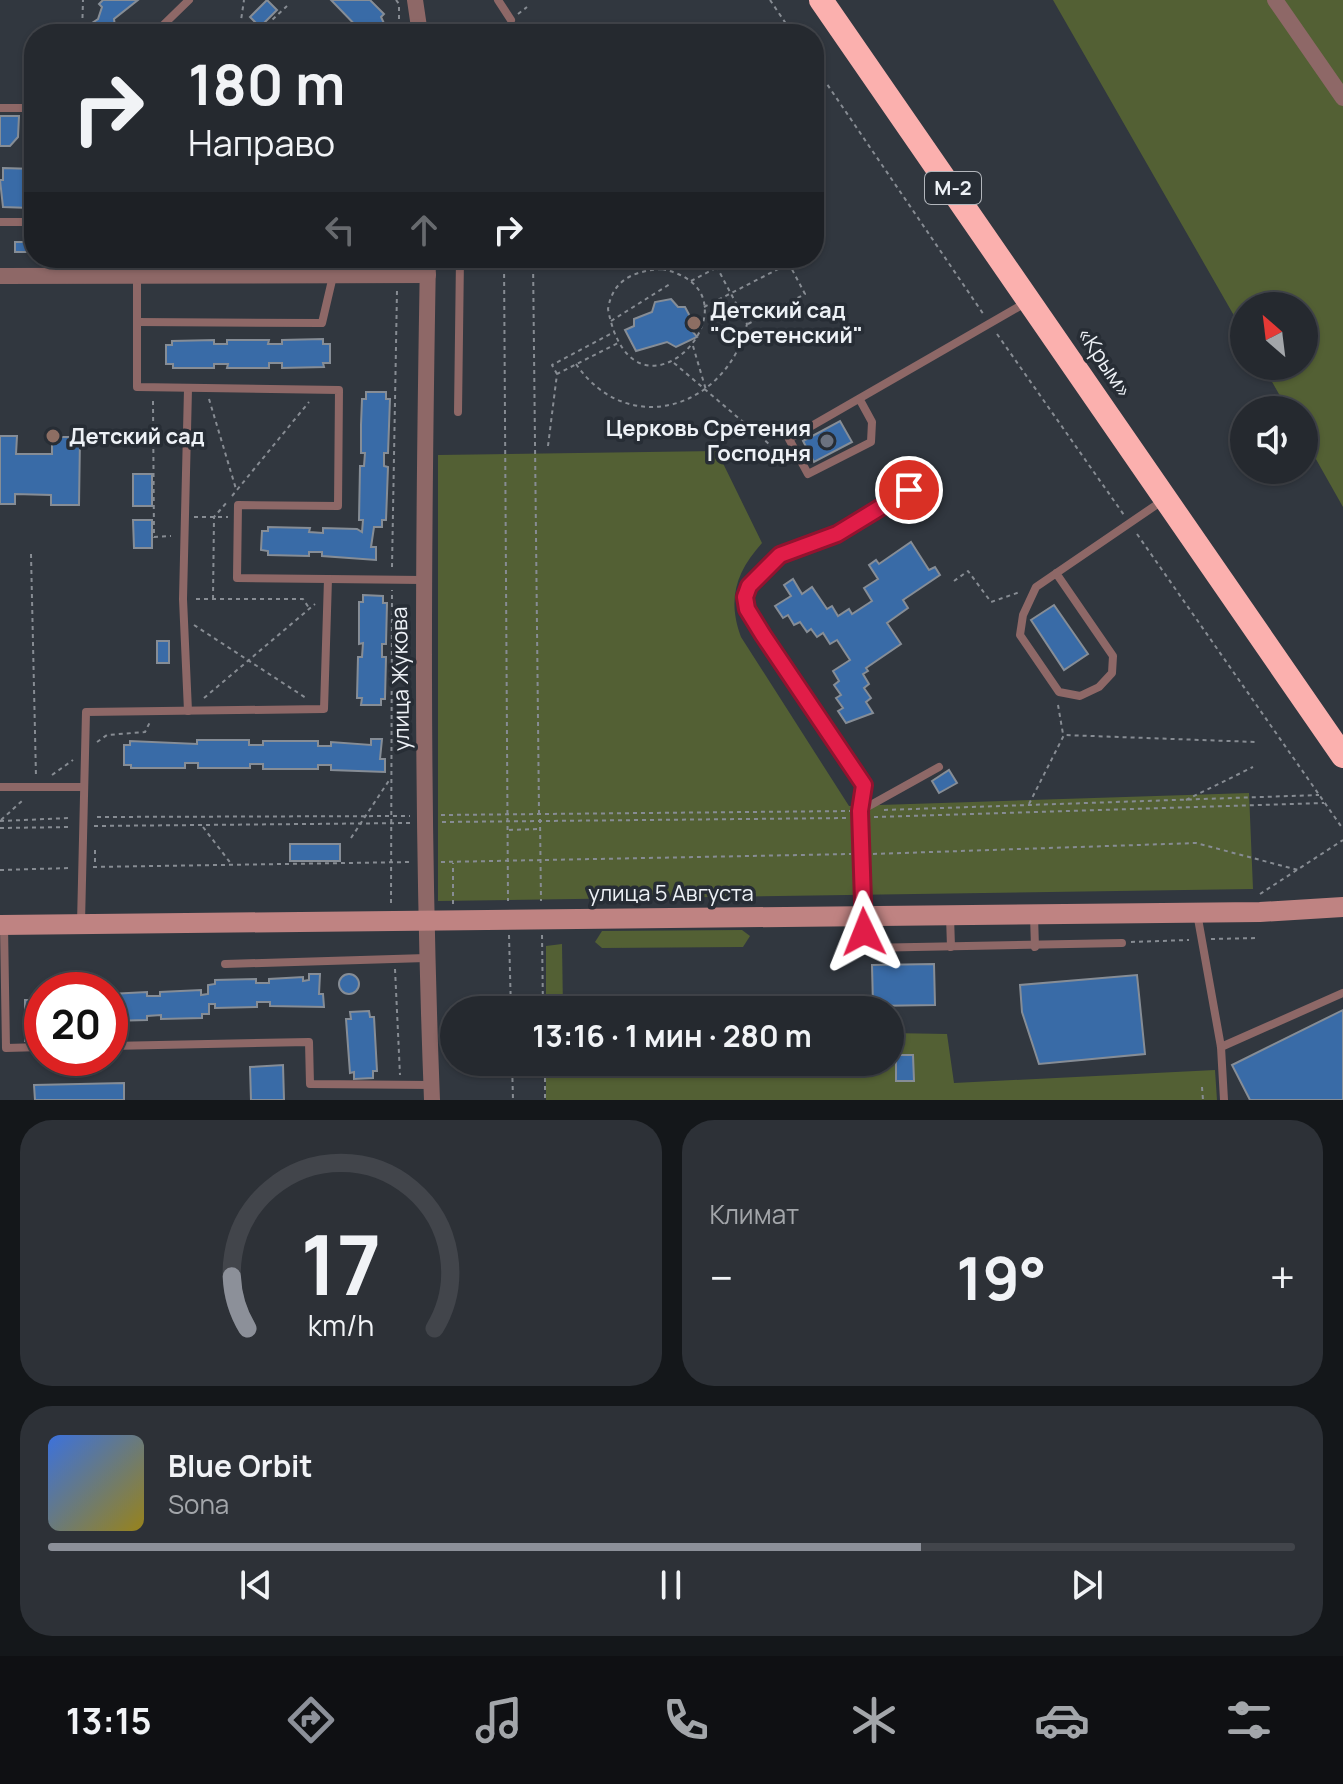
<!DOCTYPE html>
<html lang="ru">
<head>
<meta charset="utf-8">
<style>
  :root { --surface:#25292f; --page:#2d3137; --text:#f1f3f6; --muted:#a3a6aa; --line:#42454b; --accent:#8c9099 }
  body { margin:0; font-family:Manrope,sans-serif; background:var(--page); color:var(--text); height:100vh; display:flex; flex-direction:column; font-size:30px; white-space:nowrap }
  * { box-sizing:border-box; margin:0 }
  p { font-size:26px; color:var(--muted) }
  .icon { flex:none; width:44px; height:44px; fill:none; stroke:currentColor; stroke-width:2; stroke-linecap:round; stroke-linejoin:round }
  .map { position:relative; height:1100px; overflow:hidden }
  .side { display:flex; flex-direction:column; gap:20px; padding:20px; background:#14171a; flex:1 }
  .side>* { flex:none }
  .top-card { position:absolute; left:24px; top:24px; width:800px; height:244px; border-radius:32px; box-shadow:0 2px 6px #0004,0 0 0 2px var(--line); background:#25292f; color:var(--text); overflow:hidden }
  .needle { width:52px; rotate:332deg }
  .buttons { position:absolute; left:1230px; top:292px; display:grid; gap:16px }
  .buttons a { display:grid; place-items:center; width:88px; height:88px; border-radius:50%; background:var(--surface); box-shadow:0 2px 6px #0004,0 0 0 2px var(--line); font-size:40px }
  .speed { position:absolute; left:24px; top:972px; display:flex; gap:16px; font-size:40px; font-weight:700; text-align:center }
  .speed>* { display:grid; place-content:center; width:104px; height:104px; border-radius:50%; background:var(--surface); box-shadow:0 2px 6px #0004,0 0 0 2px var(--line); line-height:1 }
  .speed .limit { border:12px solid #d22; background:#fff; color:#111 }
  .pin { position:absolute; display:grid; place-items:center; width:68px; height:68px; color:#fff; margin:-34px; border:4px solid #fff; border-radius:50%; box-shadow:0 2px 8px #0007 }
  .me { position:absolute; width:88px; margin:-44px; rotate:358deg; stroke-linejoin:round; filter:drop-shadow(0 0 6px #0008) }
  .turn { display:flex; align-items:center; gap:28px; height:168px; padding:0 32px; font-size:36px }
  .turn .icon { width:104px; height:104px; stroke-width:2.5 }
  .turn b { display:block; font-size:56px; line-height:68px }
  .lanes { display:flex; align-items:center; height:76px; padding:0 32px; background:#0003; justify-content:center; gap:40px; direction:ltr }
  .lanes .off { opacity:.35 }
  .big { font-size:60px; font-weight:700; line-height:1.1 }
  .side .widget { flex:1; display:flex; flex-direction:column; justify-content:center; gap:12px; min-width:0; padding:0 28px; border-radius:32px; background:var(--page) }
  .side .dial { align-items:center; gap:0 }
  .dial svg { height:208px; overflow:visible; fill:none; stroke:var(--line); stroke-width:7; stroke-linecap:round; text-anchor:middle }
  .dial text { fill:var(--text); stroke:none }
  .song { display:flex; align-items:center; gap:24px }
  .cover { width:96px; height:96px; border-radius:12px; background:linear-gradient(135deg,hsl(220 70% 55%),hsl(50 70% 35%)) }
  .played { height:8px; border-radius:4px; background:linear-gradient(90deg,var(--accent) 70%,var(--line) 70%) }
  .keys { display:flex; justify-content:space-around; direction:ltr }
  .heat { display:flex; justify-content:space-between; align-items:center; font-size:44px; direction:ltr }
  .side .tiles { flex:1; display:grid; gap:20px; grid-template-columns:1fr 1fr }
  .widget:last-child { grid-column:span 2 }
  .trip { position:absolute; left:440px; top:996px; width:464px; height:80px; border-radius:40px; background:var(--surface); box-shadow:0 2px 6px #0004,0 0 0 2px var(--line); font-weight:700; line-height:80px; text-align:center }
  .menu { display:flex; height:128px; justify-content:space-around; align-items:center; background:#0f1013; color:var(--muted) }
  .menu .icon { width:56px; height:56px }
  .menu .selected { color:var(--accent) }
  .menu b { font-size:36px; color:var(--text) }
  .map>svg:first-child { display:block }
  .green { fill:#536034 }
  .building { fill:#396ba7; stroke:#868d96; stroke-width:2 }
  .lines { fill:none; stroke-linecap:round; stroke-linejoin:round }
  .path { stroke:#878c93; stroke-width:2; stroke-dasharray:4 4; stroke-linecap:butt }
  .lane { stroke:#8e6867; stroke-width:8 }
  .street { stroke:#8e6867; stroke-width:16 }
  .secondary { stroke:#bf8382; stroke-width:20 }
  .highway { stroke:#fbb0ae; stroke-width:24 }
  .route-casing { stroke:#92132f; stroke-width:20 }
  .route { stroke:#e11d48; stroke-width:14 }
  .education-dot { fill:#8d6e63; stroke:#272d35; stroke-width:3 }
  .worship-dot { fill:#6b7280; stroke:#272d35; stroke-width:3 }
  .labels { text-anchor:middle; stroke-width:7; stroke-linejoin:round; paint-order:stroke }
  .shield { fill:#272d35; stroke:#b2b6bc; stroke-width:2 }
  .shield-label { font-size:20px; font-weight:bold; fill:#edf1f6 }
  .poi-label { font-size:22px; font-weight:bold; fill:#edf1f6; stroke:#272d35; text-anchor:start }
  .street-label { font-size:22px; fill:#edf1f6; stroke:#272d35 }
</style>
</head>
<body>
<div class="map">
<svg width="1343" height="1100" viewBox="0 0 1343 1100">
  <rect width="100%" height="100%" fill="#31373f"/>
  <!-- green -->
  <g class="green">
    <polygon points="1053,0 1343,0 1343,507 1304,438 1304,410 1288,410 1263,366 1304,366 1304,306 1244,306 1244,333"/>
    <path d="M 717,451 L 762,543 C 736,572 727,599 741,637 L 849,806 L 1249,793 L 1253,889 L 438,901 L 438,455 Z"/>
    <polygon points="742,930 750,936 743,947 602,948 595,942 602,931"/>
    <polygon points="562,944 563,1010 546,1010 546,946"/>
    <polygon points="890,1033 947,1034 954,1083 1215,1070 1217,1100 546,1100 546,1062 890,1062"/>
  </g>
  <!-- building -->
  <g class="building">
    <polygon points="103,0 138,0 114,19 116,34 89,34 89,25 98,19 102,7 99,4"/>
    <polygon points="267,0 277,10 260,27 250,17"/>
    <polygon points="331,0 370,0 384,14 381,17 389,34 367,31 364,34"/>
    <polygon points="0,116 19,116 18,137 10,146 0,146"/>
    <polygon points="3,168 34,169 34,199 30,199 30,208 3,207 0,180 3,180"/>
    <rect x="15" y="242" width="19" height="10"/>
    <polygon points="671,299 678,307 685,307 693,322 689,327 697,337 676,347 667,342 636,351 625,330 634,326 634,319 652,312 655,302"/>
    <polygon points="323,339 323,344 330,344 330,363 323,363 324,367 282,368 282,363 269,363 269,368 227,368 228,364 214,364 214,368 173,368 173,364 166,364 166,345 172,345 172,341 214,340 214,344 227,344 227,340 269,340 268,344 282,344 282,340"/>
    <polygon points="366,392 386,392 386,399 390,399 388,453 384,453 384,466 388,467 386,520 382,520 382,527 374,527 371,547 376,547 376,560 322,556 322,552 309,552 309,556 268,555 268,551 261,550 262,531 268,531 268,527 310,528 309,532 323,533 323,528 357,529 362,532 363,520 359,520 360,466 364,466 365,453 361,453 361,425 362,399 366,399"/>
    <polygon points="840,421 852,442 814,462 803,441"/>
    <polygon points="0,436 17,436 16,454 52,454 52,437 80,437 79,505 51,505 51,495 15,494 15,504 0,504"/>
    <rect x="133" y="474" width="19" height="32"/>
    <polygon points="133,520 152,520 152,548 134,548"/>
    <polygon points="911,542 929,570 935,567 940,575 903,600 908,608 887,623 901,644 866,668 868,671 863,674 869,684 864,688 871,698 866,702 873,713 846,723 838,711 843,708 836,698 841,695 834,685 839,681 833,671 850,660 837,640 830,644 823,633 817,637 811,629 807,632 800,622 794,625 788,615 783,618 775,606 791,596 784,585 793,579 802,594 812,587 827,609 832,606 838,616 849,609 852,614 872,601 864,588 878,579 869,565 876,560 879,564"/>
    <polygon points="363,595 383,596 383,603 387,603 386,644 382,644 382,657 386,657 385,699 381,699 381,705 361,705 362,698 357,698 358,657 362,657 363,643 359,644 359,602 363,602"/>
    <polygon points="1054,605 1088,654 1064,670 1031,620"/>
    <rect x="157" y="641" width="12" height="22"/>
    <polygon points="371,739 382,739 380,759 385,759 385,772 331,770 331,765 318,765 318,769 263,769 263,764 250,764 250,768 198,768 198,763 185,763 185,768 131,768 131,765 124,765 124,745 130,745 130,741 197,744 197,740 249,740 249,745 263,745 263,741 318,741 318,746 331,746 331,742 371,745"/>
    <polygon points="949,770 957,783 939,793 932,781"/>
    <rect x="290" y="844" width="50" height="17"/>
    <polygon points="934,964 935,1005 873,1006 872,965"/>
    <circle cx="349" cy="984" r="10"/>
    <polygon points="309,974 320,974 319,994 323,994 324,1007 270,1006 270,1002 257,1002 257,1007 215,1008 215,1004 209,1004 209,1014 202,1014 202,1018 161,1019 161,1015 147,1016 147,1020 110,1021 110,994 147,992 147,996 160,996 160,992 201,990 201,995 208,994 208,985 215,984 215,980 256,979 256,983 269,983 269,979 303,977 303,981 309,980"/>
    <polygon points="1137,975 1145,1054 1039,1064 1022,1012 1020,985"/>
    <rect x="25" y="1000" width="17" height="41"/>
    <polygon points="1343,1010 1343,1100 1250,1100 1232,1065"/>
    <polygon points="369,1011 370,1017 374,1017 377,1071 373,1071 373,1078 354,1079 354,1072 350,1073 346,1019 351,1019 350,1012"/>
    <polygon points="896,1055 913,1055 914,1081 896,1081"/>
    <polygon points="283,1065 284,1100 251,1100 250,1067"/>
    <polygon points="124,1083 124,1100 35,1100 34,1085"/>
  </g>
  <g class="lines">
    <!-- path -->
    <g class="path">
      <polyline points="396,0 399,4 399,34"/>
      <polyline points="770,0 793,34"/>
      <polyline points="518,14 527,7"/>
      <polyline points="82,34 83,0"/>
      <polyline points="239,34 244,0"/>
      <polyline points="266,34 272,20 287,6"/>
      <polyline points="489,34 500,27"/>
      <polyline points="814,65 984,315"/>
      <polyline points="504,258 508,901"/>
      <polyline points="533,258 539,813"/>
      <path d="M 662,269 C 774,293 634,447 608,309 C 613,279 634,271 662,269 Z"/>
      <polyline points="691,281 735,258"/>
      <polyline points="704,307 788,264"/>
      <polyline points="611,321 670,284"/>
      <polyline points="748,324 805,294 786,258"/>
      <polyline points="997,334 1124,515"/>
      <polyline points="693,346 706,390"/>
      <polyline points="674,363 769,444"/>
      <path d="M 576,364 C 628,440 727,408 747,324 L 712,258"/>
      <polyline points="557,374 552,365 614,332"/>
      <polyline points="209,399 236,489"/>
      <polyline points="153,401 154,537 171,536"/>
      <polyline points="548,446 557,374 620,342"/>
      <polyline points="232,496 309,402"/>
      <polyline points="194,517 228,517"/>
      <polyline points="1137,534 1343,829"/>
      <polyline points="31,554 36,777"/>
      <polyline points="392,567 397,290"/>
      <polyline points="954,581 968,571 991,602 1020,592"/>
      <polyline points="196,599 303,599 309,608"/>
      <polyline points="213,599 214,517 228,501"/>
      <polyline points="194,625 306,698"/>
      <polyline points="204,698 315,604"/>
      <polyline points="1058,705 1063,734"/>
      <polyline points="97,742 107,735 145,732 150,722"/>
      <polyline points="52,775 73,760"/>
      <polyline points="1186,800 1253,767"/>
      <polyline points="1029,804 1064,735 1256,742"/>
      <polyline points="884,810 1319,795"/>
      <polyline points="441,815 850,811"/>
      <polyline points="97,817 410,816"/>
      <polyline points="874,817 1324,803"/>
      <polyline points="540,819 541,901"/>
      <polyline points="1,820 23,800"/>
      <polyline points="0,821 70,818"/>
      <polyline points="442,822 847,818"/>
      <polyline points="94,826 411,823"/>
      <polyline points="203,827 232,865"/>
      <polyline points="0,828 71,827"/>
      <polyline points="509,830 538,829"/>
      <polyline points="351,838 390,779"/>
      <polyline points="95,850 95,867"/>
      <polyline points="873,854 1196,843 1298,870"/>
      <polyline points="441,862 851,854"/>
      <polyline points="93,867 411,862"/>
      <polyline points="0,870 71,868"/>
      <polyline points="1260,894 1343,840"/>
      <polyline points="391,903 392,590"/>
      <polyline points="453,904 453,863"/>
      <polyline points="509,935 511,1010"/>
      <polyline points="542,935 543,1010"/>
      <polyline points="1211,939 1258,938"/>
      <polyline points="1131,942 1189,940"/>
      <polyline points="395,969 400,1075"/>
      <polyline points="512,1062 513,1100"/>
      <polyline points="545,1062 545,1100"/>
      <polyline points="1202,1087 1203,1100"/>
    </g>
    <!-- lane -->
    <g class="lane">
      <polyline points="498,0 511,20"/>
      <polyline points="154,34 189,0"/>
      <polyline points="0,108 34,108"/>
      <polyline points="33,108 34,157"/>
      <polyline points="0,222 34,222"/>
      <polyline points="137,322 322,323 333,276"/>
      <polyline points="860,400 872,422 871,442 808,474 789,439 1027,302"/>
      <polyline points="458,412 460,258"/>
      <polyline points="933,475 837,534 780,555 749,586 745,597 747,609 763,635 864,785 860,811 864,948 1122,943"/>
      <polyline points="1056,573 1113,656 1112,673 1099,687 1080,696 1059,692 1020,635 1023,615 1036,587 1162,501"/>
      <polyline points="328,579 422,580"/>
      <polyline points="188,711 183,599 188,389"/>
      <polyline points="0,787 84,787"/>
      <polyline points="860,811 939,767"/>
      <polyline points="1197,913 1221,1047 1224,1100"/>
      <polyline points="950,916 951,947"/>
      <polyline points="1034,916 1035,947"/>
      <polyline points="81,923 86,712 324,709 328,579 237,578 238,505 338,506 339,390 137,387 137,258"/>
      <polyline points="4,926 6,1048 42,1047"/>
      <polyline points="225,964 426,958"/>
      <polyline points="110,1046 309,1042 310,1084 431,1085"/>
      <polyline points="1221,1047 1343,993"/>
    </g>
    <!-- street -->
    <g class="street">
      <polyline points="415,0 420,34"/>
      <polyline points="1275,0 1343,98"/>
      <path d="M 428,258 C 423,539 421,819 432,1100"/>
      <polyline points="0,276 428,275"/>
    </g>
    <!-- secondary -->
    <polyline class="secondary" points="0,925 1260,912 1343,907"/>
    <!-- highway -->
    <polyline class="highway" points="821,0 1343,756"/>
  </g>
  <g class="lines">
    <defs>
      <polyline id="route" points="864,932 860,811 864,785 763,635 747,609 745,597 749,586 780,555 837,534 909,490"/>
    </defs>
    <!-- route casing -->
    <use href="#route" class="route-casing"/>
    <!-- route -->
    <use href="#route" class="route"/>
  </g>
  <!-- markers -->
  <g class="education-dot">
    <circle cx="694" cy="323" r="8"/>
    <circle cx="53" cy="436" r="8"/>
  </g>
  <circle class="worship-dot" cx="827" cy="441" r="8"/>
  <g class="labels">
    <!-- shield labels -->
    <rect class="shield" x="925" y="172" width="56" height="32" rx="6"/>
    <g class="shield-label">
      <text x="953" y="195">М-2</text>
    </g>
    <!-- poi labels -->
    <g class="poi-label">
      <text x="710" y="318">Детский сад<tspan x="710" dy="25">"Сретенский"</tspan></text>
      <text x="811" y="436" text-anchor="end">Церковь Сретения<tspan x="811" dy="25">Господня</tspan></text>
      <text x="69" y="444">Детский сад</text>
    </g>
    <!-- street labels -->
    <g class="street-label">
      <text transform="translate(1105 362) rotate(56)" y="8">«Крым»</text>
      <text transform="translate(400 679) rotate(-91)" y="8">улица Жукова</text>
      <text x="671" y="901">улица 5 Августа</text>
    </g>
  </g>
</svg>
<div class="buttons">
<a><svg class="needle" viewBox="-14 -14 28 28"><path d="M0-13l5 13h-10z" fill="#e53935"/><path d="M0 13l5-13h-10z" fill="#a3a6aa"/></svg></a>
<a><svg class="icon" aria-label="sound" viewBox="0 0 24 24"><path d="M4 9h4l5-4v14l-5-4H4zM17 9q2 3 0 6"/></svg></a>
</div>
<div class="speed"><div class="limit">20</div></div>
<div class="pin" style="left:909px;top:490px;background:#d93025"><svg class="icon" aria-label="arrive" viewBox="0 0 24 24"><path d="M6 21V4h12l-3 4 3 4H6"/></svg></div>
<svg class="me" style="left:864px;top:932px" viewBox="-20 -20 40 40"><path d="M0-17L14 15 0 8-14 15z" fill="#e11d48" stroke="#fff" stroke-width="4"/></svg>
<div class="trip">13:16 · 1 мин · 280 m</div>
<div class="top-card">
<div class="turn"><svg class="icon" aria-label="right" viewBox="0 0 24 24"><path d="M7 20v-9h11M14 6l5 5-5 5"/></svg><div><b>180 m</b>Направо</div></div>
<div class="lanes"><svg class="icon off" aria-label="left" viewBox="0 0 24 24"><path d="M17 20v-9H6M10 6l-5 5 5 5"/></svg><svg class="icon off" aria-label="ahead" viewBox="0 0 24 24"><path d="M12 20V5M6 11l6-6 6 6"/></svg><svg class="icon" aria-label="right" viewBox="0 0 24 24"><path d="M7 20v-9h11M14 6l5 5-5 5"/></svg></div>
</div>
</div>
<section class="side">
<div class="tiles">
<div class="widget dial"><svg viewBox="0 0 100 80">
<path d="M14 69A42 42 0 1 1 86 69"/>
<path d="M14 69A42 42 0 0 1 8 49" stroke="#8c9099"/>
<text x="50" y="56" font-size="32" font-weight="700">17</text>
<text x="50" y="72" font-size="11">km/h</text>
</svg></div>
<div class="widget"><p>Климат</p>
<div class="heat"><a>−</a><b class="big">19°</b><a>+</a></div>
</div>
<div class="widget">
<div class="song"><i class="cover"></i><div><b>Blue Orbit</b><p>Sona</p></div></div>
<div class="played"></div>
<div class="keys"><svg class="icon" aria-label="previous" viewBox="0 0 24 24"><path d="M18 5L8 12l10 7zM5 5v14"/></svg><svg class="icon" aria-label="pause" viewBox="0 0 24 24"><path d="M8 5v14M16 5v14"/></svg><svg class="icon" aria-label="next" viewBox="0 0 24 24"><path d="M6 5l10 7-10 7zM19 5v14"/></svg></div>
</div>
</div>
</section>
<nav class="menu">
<b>13:15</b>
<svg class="icon selected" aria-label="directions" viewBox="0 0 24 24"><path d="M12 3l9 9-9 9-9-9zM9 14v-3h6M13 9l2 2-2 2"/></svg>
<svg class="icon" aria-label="music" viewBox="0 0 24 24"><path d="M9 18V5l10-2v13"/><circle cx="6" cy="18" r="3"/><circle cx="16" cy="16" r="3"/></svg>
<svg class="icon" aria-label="phone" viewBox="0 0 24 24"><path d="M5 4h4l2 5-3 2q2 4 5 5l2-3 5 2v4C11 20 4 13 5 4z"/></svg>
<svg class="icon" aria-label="climate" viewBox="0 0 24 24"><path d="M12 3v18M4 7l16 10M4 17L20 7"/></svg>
<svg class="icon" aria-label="car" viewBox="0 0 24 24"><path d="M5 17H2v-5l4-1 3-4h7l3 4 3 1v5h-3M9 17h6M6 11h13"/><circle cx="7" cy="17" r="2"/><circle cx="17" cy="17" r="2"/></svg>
<svg class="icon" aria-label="filters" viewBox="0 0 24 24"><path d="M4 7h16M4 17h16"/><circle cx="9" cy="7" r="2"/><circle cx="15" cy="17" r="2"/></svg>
</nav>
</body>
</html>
